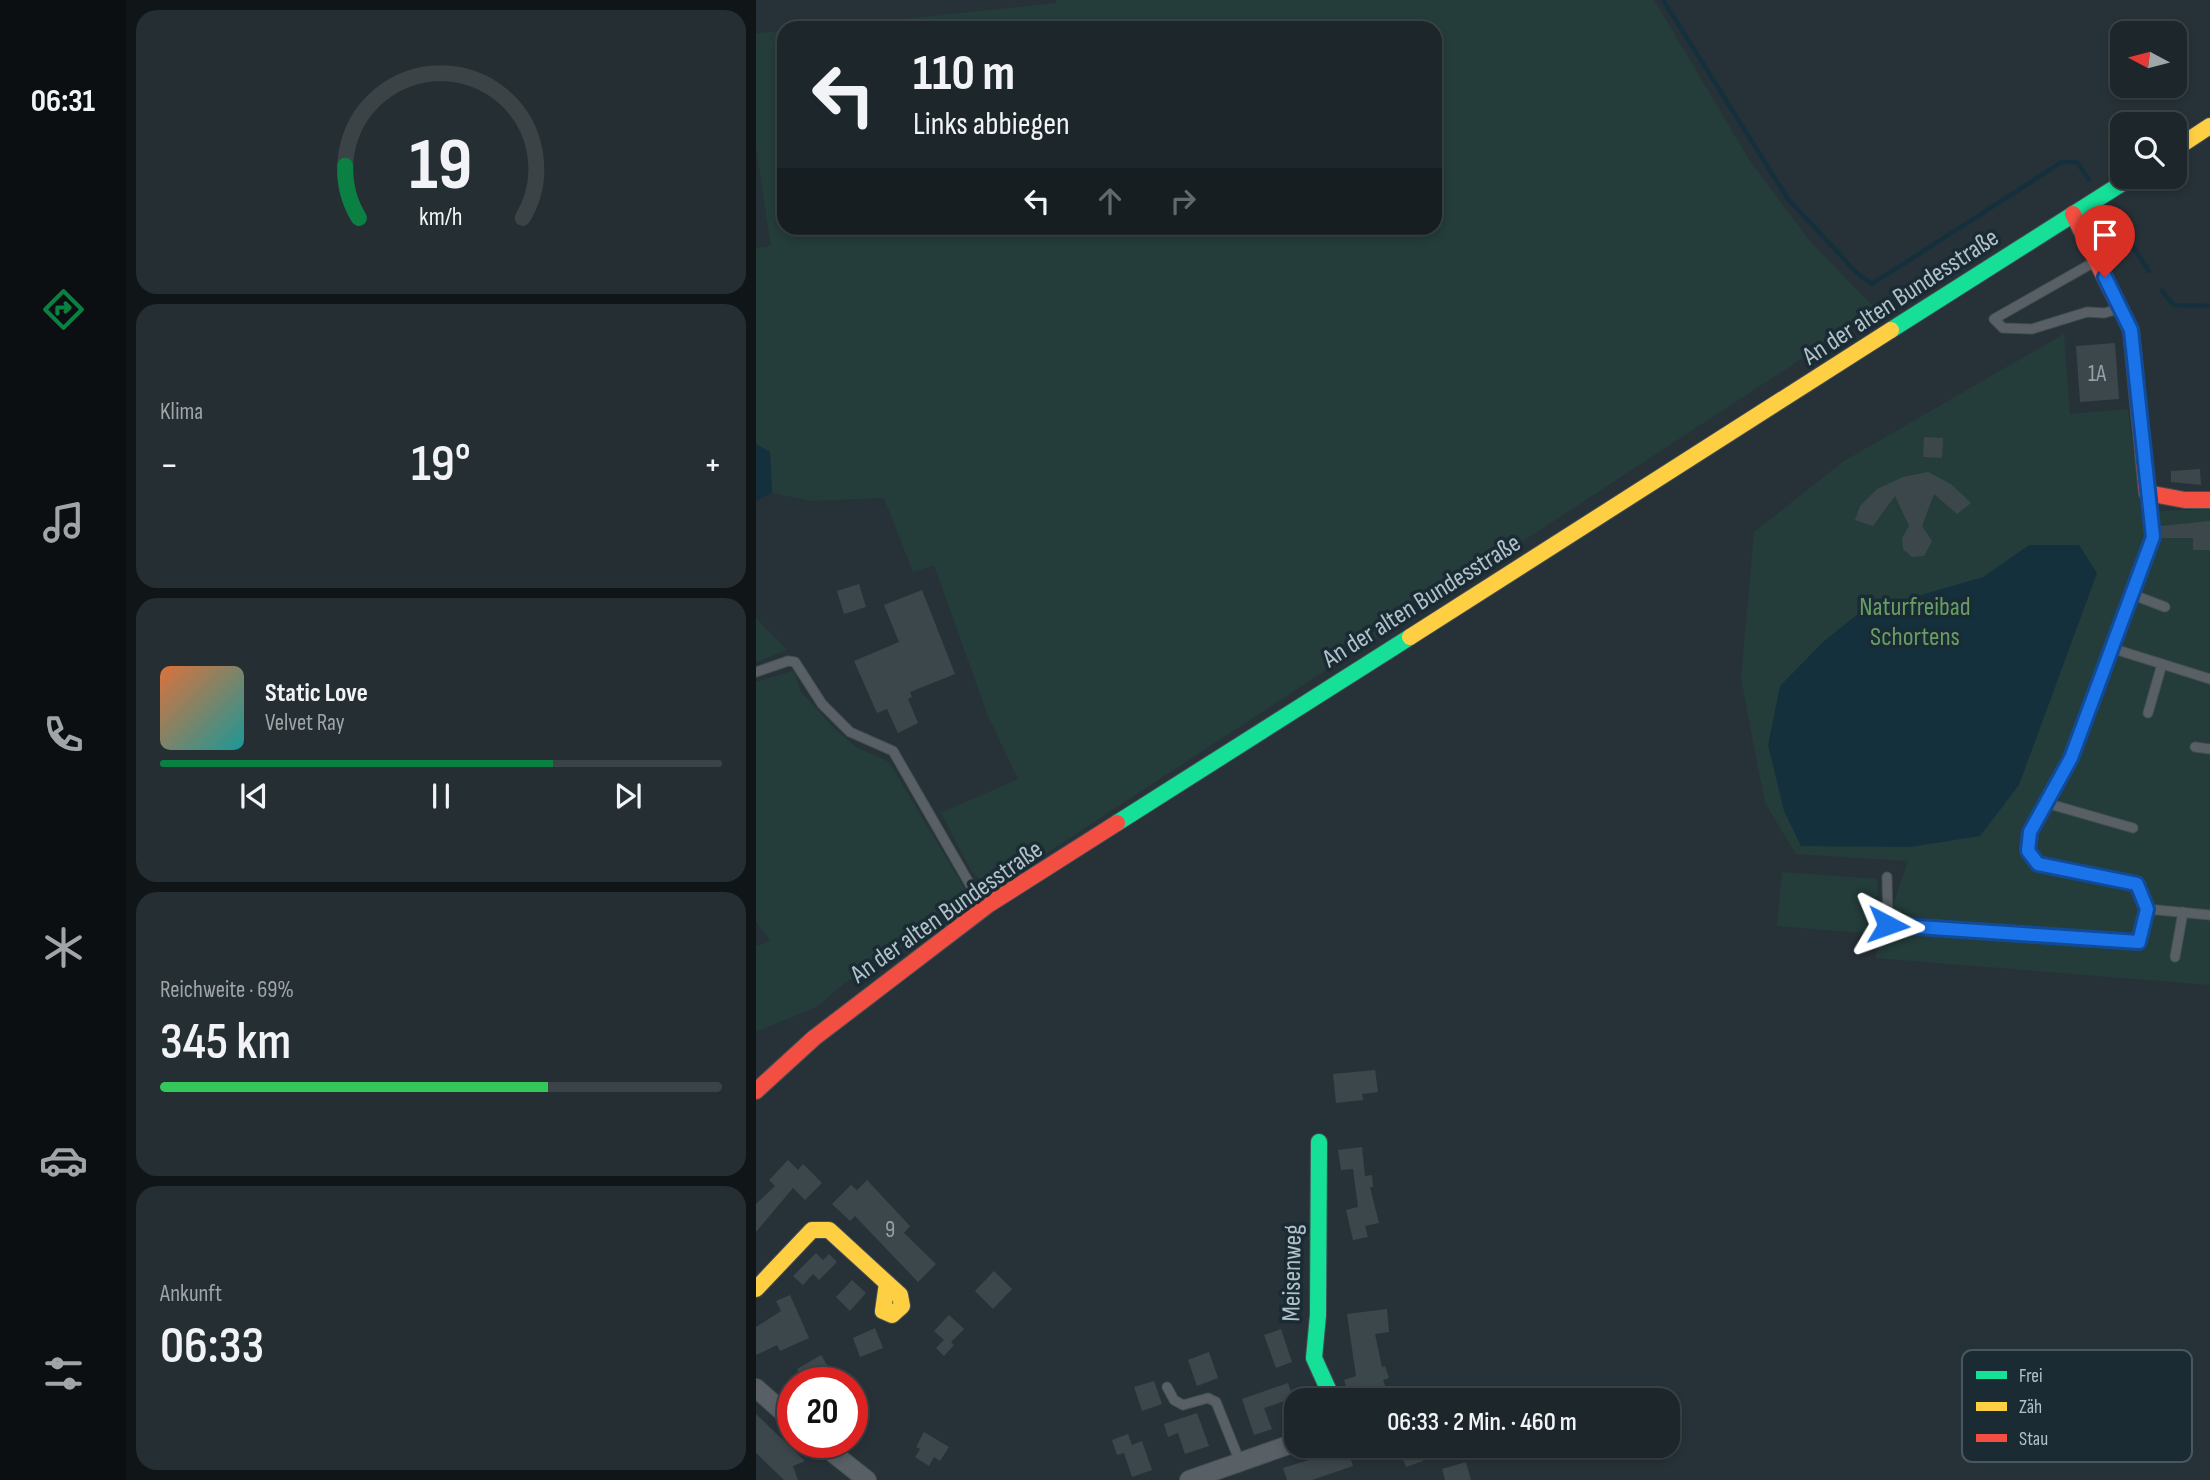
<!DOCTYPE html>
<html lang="de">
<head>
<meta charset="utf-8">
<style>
  :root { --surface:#1d262a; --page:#252e32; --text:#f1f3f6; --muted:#a0a5a8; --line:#3b4347; --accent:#0b8043 }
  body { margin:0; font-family:"Sofia Sans Condensed",sans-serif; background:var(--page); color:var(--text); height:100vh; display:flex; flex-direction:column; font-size:26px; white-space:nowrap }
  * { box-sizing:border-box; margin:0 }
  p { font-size:23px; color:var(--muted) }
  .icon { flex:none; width:38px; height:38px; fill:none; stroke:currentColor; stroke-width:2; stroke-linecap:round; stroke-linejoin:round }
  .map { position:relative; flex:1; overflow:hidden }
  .details { display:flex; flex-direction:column; gap:10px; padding:10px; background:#101517; width:630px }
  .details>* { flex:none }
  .banner { position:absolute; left:21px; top:21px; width:665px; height:214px; border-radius:21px; box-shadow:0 4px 10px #0003,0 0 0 2px var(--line); background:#1d262a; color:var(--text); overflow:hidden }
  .needle { width:46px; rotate:277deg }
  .buttons { position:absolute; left:1354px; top:21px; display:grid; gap:14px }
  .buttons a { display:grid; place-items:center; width:77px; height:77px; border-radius:14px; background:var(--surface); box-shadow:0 4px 10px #0003,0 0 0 2px var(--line); font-size:35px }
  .speed { position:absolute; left:21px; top:1367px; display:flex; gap:14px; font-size:35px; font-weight:700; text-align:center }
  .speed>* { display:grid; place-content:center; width:91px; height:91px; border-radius:50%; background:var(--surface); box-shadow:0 4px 10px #0003,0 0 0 2px var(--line); line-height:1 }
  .speed .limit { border:10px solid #d22; background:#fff; color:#111 }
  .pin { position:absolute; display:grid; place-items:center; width:60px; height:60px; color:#fff; margin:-72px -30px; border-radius:50% 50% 50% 0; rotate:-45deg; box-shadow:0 0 7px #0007 }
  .pin .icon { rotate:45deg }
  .me { position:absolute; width:77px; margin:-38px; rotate:94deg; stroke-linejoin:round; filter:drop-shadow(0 0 5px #0008) }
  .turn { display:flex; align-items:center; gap:24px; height:147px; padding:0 21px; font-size:32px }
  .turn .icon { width:91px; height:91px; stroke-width:2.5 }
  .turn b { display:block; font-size:49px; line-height:60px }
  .lanes { display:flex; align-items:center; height:66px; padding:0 21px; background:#0003; justify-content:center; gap:35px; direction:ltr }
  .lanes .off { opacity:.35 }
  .big { font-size:52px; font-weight:600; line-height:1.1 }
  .details .tile { flex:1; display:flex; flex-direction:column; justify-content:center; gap:10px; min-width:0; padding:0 24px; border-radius:21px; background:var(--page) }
  .details .dial { align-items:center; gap:0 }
  .dial svg { height:182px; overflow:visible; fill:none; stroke:var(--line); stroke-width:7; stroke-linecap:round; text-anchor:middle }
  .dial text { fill:var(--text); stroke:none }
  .song { display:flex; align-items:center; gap:21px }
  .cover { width:84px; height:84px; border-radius:10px; background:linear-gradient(135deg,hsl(20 70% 55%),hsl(180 70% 35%)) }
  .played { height:7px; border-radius:4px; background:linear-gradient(90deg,var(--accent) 70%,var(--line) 70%) }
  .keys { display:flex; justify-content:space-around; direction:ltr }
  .heat { display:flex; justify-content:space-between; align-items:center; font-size:38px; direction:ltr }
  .charge { height:10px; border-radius:5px; background:linear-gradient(90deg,#34c759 69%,var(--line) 0) }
  .trip { position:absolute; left:528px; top:1388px; width:396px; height:70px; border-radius:21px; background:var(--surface); box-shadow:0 4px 10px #0003,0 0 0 2px var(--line); font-weight:600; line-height:70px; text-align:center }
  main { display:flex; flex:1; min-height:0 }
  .tab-bar { display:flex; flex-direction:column; width:126px; justify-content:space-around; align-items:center; background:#0c0f11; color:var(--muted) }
  .tab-bar .icon { width:49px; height:49px }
  .tab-bar .selected { color:var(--accent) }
  .tab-bar b { font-size:32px; color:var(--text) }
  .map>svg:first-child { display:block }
  .green { fill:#243d3a }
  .water { fill:#15303d }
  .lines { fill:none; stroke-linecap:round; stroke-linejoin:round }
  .stream { stroke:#15303d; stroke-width:4.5 }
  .building { fill:#3c474c }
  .lane-casing { stroke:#444f54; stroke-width:11 }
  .street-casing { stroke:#444f54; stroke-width:20 }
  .fast-casing { stroke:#444f54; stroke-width:18 }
  .slow-casing { stroke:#444f54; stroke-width:18 }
  .jam-casing { stroke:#444f54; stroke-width:18 }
  .lane { stroke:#586066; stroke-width:9 }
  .street { stroke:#586066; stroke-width:18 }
  .fast { stroke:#16e098; stroke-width:16 }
  .slow { stroke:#ffcf43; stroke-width:16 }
  .jam { stroke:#f24e42; stroke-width:16 }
  .route-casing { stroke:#114b97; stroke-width:18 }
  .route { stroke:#1a73e8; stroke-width:12 }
  .labels { text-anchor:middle; stroke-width:7; stroke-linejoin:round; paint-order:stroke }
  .number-label { font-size:23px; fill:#93a2aa }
  .street-label { font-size:26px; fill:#b0c1ca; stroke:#1a2b33 }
  .park-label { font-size:26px; fill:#689d65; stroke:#1a2b33 }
  .key { fill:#1a2b33; stroke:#475860; stroke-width:2 }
  .key-label { font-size:19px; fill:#b0c1ca }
</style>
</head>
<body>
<main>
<nav class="tab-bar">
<b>06:31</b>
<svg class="icon selected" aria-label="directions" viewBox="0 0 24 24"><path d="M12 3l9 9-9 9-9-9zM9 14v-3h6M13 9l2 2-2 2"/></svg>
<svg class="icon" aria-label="music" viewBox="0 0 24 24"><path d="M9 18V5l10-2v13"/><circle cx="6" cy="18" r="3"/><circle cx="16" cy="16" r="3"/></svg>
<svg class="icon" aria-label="phone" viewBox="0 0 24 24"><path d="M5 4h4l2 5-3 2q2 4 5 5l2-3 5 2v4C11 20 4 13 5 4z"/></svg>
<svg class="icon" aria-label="climate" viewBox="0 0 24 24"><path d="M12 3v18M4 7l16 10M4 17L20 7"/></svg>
<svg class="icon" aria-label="car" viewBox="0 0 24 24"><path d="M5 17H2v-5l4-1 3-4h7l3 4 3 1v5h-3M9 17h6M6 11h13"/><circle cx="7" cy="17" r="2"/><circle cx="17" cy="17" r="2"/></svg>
<svg class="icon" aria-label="filters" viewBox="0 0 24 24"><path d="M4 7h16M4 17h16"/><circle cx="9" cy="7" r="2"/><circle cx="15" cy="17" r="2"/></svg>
</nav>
<section class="details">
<div class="tile dial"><svg viewBox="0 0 100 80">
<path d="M14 69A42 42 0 1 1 86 69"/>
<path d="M14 69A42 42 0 0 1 8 46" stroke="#0b8043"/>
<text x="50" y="56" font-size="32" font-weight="700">19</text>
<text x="50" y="72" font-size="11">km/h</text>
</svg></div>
<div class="tile"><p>Klima</p>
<div class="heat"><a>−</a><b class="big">19°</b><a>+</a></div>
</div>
<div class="tile">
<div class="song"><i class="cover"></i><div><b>Static Love</b><p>Velvet Ray</p></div></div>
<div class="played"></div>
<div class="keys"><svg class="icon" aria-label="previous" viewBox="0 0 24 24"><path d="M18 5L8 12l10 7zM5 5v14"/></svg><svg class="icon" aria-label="pause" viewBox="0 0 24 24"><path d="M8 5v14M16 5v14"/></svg><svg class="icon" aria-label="next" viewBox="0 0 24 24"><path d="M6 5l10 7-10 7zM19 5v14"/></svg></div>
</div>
<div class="tile"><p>Reichweite · 69%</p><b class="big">345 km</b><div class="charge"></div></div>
<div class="tile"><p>Ankunft</p><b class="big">06:33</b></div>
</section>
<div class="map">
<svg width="1454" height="1480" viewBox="0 0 1454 1480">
  <rect width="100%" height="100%" fill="#273238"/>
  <!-- green -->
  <g class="green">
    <polygon points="300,0 898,0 994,161 1053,240 1120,310 234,890 216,872 185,813 262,779 232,716 178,565 157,572 128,498 55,501 16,493 14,452 0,444 0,248 15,246 0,148 0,33 28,31 28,228 679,228 679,28 64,28 301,3"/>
    <polygon points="1308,334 1314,414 1372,409 1385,512 1454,509 1454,985 1119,958 1152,861 1040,854 1009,803 985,679 998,532 1088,461"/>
    <polygon points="0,618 31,650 0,662"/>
    <polygon points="39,670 44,691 78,728 100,747 133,762 210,891 211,906 91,981 62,1006 0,1032 0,946 14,941 0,922 0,682"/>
    <polygon points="1026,872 1122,879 1118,934 1021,926"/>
  </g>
  <!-- water -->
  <g class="water">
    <polygon points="0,444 14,452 16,493 0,501"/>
    <polygon points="1273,545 1323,545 1341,573 1263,785 1224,836 1154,847 1045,846 1028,811 1012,745 1024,686 1067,642 1103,613 1227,577"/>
  </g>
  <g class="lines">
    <!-- stream -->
    <g class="stream">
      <polyline points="907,0 1032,199 1102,274 1116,284 1306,162 1321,162 1333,180"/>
      <polyline points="1357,217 1393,271"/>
      <polyline points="1406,291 1418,305 1454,306"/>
    </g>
  </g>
  <!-- building -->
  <g class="building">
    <polygon points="1359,343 1363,399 1324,402 1320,346"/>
    <polygon points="1168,437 1187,438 1186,458 1167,457"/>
    <polygon points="1444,469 1445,485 1415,482 1415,471"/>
    <polygon points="1172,472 1195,484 1215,503 1201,514 1178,494 1166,526 1176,541 1168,556 1156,557 1147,549 1146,538 1153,526 1139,496 1117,526 1099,520 1104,506 1121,489 1147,477"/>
    <polygon points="1454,521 1454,550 1437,550 1437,538 1405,538 1404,526"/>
    <polygon points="103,584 110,607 88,614 81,591"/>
    <polygon points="166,590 199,674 154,692 156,697 152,699 162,723 142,733 131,709 121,713 98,661 143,642 128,605"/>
    <polygon points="619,1070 622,1092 606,1094 607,1100 580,1103 577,1074"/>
    <polygon points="606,1147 609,1176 616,1175 617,1187 614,1187 623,1223 609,1226 612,1237 597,1240 590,1210 602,1207 597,1169 585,1170 582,1150"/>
    <polygon points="32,1160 42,1170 47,1164 66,1183 49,1200 37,1188 0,1232 0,1204 19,1186 13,1180"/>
    <polygon points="111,1180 154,1226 148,1233 180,1264 162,1282 99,1216 94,1221 76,1204 95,1185 101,1190"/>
    <polygon points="60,1253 67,1260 73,1254 81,1262 63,1280 57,1274 47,1285 37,1276"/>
    <polygon points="238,1271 256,1289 237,1309 219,1291"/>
    <polygon points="96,1280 110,1293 94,1311 80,1297"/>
    <polygon points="34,1295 53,1338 24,1351 21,1345 0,1355 0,1327 25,1311 20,1301"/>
    <polygon points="631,1309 633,1332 619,1334 626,1367 629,1366 633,1378 627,1380 631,1392 608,1400 603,1388 592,1392 588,1380 600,1376 591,1314"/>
    <polygon points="193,1315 208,1329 195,1342 198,1345 188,1356 180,1348 188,1340 178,1331"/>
    <polygon points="119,1328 127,1348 104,1357 97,1338"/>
    <polygon points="525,1329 536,1362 520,1368 508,1335"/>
    <polygon points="453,1352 462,1378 441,1386 432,1360"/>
    <polygon points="65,1355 76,1373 60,1382 49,1382 41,1369"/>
    <polygon points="398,1381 406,1404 386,1411 378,1387"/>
    <polygon points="532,1383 537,1398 508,1408 516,1429 498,1435 486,1399"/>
    <polygon points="441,1413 453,1446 429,1454 422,1433 412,1437 408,1424"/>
    <polygon points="0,1414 49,1461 37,1466 42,1480 28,1480 0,1453"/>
    <polygon points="168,1432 193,1447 184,1461 178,1457 173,1466 159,1457 164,1449 160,1447"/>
    <polygon points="372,1434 376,1445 386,1441 396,1470 376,1477 368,1453 361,1455 356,1440"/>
    <polygon points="642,1446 662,1446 667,1461 650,1467"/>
    <polygon points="591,1448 597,1466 556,1480 531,1480 527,1468"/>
    <polygon points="710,1462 715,1480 689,1480 686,1469"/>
  </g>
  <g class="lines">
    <defs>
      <g id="lane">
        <polyline points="1340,261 1238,319 1247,328 1276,329 1331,312 1348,313 1363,309"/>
        <polyline points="1392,494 1397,537 1315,758 1274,832 1272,851 1282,864 1381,884 1391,909 1454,915"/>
        <polyline points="1375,594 1409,607"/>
        <polyline points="1355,648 1454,679"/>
        <polyline points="0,672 32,661 39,662 66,704 94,732 137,751 227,907"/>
        <polyline points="1392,713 1406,664"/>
        <polyline points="1439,747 1454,749"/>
        <polyline points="1290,803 1377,828"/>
        <polyline points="1131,877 1132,925 1383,942 1391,909"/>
        <polyline points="1419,957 1427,912"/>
        <polyline points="411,1387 418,1400 427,1405 452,1398 460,1402 484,1462"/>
      </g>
      <g id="street">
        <polyline points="0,1388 37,1421"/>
        <polyline points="63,1442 111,1480"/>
        <polyline points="433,1480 541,1442"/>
      </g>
      <g id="fast">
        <polyline points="1135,330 1376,177"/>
        <polyline points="361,823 654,637"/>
        <polyline points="563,1142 562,1315 558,1358 577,1400"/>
      </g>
      <g id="slow">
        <polyline points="1419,149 1454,126"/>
        <polyline points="654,637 1135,330"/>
        <polyline points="0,1289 56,1230 73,1230 144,1295 146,1306 136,1315 127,1311 131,1283"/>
      </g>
      <g id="jam">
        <polyline points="1317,214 1375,330 1391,493 1429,500 1454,500"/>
        <polyline points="0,1091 58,1038 232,905 361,823"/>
      </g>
    </defs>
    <!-- lane casing -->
    <use href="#lane" class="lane-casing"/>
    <!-- street casing -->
    <use href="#street" class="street-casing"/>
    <!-- fast casing -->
    <use href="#fast" class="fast-casing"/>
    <!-- slow casing -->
    <use href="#slow" class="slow-casing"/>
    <!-- jam casing -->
    <use href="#jam" class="jam-casing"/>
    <!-- lane -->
    <use href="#lane" class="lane"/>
    <!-- street -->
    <use href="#street" class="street"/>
    <!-- fast -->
    <use href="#fast" class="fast"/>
    <!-- slow -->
    <use href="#slow" class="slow"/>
    <!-- jam -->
    <use href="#jam" class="jam"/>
  </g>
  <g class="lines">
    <defs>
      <polyline id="route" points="1132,925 1383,942 1391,909 1381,884 1282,864 1272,851 1274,832 1315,758 1397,537 1375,330 1349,277"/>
    </defs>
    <!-- route casing -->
    <use href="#route" class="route-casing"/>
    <!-- route -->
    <use href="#route" class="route"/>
  </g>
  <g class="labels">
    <!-- number labels -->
    <g class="number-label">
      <text x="1341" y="381">1A</text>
      <text x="134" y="1237">9</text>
    </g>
    <!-- street labels -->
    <g class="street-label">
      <text transform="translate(1144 296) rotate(-33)" y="9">An der alten Bundesstraße</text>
      <text transform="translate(665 600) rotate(-32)" y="9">An der alten Bundesstraße</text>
      <text transform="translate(190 911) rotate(-35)" y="9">An der alten Bundesstraße</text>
      <text transform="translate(535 1273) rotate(-89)" y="9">Meisenweg</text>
    </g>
    <!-- park labels -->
    <g class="park-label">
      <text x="1159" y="615">Naturfreibad<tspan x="1159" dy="30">Schortens</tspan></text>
    </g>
  </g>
  <!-- legend -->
  <rect x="1206" y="1350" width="230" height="112" rx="10" class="key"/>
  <rect x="1220" y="1371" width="31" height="8" fill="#16e098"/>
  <rect x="1220" y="1402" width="31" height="9" fill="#ffcf43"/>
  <rect x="1220" y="1434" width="31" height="8" fill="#f24e42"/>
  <g class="key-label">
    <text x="1263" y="1382">Frei</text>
    <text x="1263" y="1413">Zäh</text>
    <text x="1263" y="1445">Stau</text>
  </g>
</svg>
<div class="buttons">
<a><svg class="needle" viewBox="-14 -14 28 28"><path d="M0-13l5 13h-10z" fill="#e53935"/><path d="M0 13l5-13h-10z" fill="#a0a5a8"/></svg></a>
<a><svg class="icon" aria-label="search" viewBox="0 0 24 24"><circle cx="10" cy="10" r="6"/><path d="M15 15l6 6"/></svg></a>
</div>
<div class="speed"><div class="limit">20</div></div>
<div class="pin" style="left:1349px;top:277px;background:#d93025"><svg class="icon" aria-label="arrive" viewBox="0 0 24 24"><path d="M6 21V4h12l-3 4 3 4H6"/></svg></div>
<svg class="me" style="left:1132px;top:925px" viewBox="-20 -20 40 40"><path d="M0-17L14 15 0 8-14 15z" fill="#1a73e8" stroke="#fff" stroke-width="4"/></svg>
<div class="trip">06:33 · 2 Min. · 460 m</div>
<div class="banner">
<div class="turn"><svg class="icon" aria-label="left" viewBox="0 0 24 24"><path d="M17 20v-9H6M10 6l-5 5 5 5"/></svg><div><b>110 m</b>Links abbiegen</div></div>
<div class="lanes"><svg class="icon" aria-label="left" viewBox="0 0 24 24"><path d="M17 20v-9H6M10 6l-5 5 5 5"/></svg><svg class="icon off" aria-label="ahead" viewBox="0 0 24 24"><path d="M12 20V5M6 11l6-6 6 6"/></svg><svg class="icon off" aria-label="right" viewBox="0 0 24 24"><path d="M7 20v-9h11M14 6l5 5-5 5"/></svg></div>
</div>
</div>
</main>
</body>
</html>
